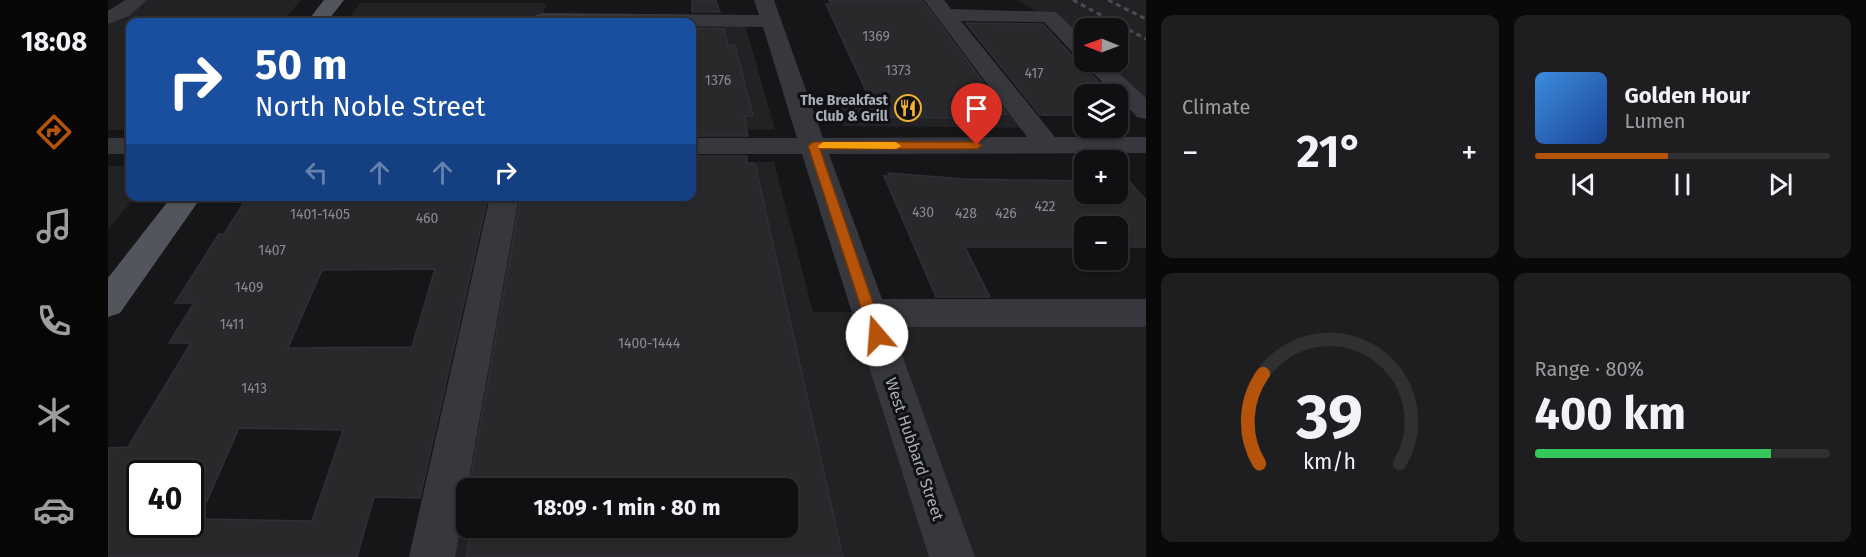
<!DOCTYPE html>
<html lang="en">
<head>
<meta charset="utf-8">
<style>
  :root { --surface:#101012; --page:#1e1e20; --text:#f1f3f6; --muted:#9c9d9f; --line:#303032; --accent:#b45309 }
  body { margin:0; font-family:"Fira Sans",sans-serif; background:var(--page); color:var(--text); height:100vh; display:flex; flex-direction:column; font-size:22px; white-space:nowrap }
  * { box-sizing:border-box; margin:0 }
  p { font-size:20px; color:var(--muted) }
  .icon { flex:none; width:33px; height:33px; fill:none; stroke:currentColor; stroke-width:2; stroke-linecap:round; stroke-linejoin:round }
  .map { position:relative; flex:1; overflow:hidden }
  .details { display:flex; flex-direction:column; gap:15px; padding:15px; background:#09090a; width:720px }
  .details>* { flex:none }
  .banner { position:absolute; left:18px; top:18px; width:570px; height:183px; border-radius:12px; box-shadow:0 2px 4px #0004,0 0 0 2px var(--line); background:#1a4fa0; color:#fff; overflow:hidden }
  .needle { width:39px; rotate:271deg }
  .fabs { position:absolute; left:966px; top:18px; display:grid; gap:12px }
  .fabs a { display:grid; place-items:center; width:54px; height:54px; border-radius:12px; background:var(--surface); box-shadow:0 2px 4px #0004,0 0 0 2px var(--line); font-size:30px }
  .speed { position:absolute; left:18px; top:460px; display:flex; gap:12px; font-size:30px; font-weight:700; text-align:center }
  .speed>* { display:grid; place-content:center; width:78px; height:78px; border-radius:50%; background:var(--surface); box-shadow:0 2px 4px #0004,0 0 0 2px var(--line); line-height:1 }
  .speed .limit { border:3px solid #111; border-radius:9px; background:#fff; color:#111 }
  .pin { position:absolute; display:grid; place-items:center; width:51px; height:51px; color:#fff; margin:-62px -26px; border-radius:50% 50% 50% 0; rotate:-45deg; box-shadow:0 0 6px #0007 }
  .pin .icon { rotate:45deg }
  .me { position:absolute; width:66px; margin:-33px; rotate:342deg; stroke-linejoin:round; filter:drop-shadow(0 0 4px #0008) }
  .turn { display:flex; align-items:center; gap:21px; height:126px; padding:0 30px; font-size:27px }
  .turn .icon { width:78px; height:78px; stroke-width:2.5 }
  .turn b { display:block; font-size:42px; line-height:51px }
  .lanes { display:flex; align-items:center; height:57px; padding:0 30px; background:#0003; justify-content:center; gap:30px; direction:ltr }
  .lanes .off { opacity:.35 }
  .big { font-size:45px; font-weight:700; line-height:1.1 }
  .details .widget { flex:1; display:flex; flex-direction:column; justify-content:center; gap:9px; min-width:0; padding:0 21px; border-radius:12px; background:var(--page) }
  .details .dial { align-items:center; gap:0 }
  .dial svg { height:156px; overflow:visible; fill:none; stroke:var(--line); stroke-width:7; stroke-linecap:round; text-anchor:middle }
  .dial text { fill:var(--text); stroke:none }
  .song { display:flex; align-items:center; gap:18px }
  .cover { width:72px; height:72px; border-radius:9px; background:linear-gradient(135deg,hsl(210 70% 55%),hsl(220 70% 35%)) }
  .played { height:6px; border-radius:3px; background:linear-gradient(90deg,var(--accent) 45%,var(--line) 45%) }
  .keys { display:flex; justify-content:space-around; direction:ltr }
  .heat { display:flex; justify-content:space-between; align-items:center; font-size:33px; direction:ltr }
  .charge { height:9px; border-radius:4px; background:linear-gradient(90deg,#34c759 80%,var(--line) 0) }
  .details .tiles { flex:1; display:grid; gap:15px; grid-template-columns:repeat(2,1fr) }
  .trip { position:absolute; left:348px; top:478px; width:342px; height:60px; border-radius:12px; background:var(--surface); box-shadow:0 2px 4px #0004,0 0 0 2px var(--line); font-weight:700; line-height:60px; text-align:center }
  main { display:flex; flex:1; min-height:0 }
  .tab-bar { display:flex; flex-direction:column; width:108px; justify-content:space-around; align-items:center; background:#060607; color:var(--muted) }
  .tab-bar .icon { width:42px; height:42px }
  .tab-bar .active { color:var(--accent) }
  .tab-bar b { font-size:27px; color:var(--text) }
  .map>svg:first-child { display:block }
  .built { fill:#222225; fill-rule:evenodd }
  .building { fill:#29292c; stroke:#303034; stroke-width:1.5; fill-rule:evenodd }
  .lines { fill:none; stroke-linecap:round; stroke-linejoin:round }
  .minor { fill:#37383d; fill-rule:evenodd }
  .major { fill:#53555c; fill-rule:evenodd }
  .rail { stroke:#4a4c52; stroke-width:3; stroke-dasharray:5 4; stroke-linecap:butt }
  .route { fill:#b45309; stroke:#753606; stroke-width:1.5 }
  .slow { fill:#f59e0b }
  .labels { text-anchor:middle; stroke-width:6; stroke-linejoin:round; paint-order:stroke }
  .number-label { font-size:14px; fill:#888b94 }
  .far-poi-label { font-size:14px; font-weight:bold; fill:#a8adb8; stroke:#111113; text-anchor:end }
  .street-label { font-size:16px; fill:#a8adb8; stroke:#111113 }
</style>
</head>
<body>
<main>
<nav class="tab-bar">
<b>18:08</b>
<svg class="icon active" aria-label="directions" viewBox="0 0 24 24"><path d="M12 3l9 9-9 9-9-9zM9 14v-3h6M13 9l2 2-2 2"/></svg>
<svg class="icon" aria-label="music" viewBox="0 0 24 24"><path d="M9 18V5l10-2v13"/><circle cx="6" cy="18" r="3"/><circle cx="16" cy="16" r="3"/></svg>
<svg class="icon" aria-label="phone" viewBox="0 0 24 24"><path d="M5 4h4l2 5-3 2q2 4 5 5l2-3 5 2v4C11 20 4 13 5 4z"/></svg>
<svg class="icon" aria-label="climate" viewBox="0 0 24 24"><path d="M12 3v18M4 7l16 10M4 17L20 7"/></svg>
<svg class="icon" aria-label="car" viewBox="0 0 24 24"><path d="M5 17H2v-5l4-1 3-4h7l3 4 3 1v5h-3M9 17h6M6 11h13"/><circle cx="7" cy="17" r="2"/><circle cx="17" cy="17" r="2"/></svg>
</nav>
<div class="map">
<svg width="1038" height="557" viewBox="0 0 1038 557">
  <rect width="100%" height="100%" fill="#161618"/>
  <!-- built -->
  <g class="built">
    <polygon points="29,0 193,0 174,22 22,22 22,130 0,130 0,18"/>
    <polygon points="909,0 1038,0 1038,112 987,62 1010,62 1010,28 976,28 976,45 941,12 929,12"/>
    <polygon points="252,3 438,3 435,18 636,21 667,130 584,129 584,22 238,22"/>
    <polygon points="723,95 902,97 926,128 735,126"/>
    <path d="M 584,162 L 666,162 L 705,312 L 1038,313 L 1038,557 L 324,557 L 397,197 L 584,196 ZM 358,489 L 680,489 L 680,528 L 358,528 Z"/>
    <polygon points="0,166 22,166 22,196 27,197 0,229"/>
  </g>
  <!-- building -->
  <g class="building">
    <polygon points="584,0 608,0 612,12 584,12"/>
    <polygon points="721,0 814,0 899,114 853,114 855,118 770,117 718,4 723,4"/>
    <polygon points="858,23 935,24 966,58 974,59 977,69 1004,94 976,94 976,115 932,115"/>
    <polygon points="584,28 616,29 620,45 627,45 645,116 636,116 640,136 584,136"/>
    <polygon points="584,156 639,156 639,163 647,164 735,557 358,557 363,528 680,528 680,489 361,489 413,196 584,196"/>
    <polygon points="780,173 856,179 976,181 976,194 1010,194 1010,181 1021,181 1038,200 1038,247 1010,247 1010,226 976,226 976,247 857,247 882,297 828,297 776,176 781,176"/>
    <path d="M 140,196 L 380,196 L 312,498 L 266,497 L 249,557 L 0,557 L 0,448 L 20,447 L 83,343 L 61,343 L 86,303 L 67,303 L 111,234 L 116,234 ZM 327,269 L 304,347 L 180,348 L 214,270 ZM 131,428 L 235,430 L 204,521 L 91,519 ZM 32,474 L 82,474 L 82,525 L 32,525 Z"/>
  </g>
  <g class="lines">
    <!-- minor -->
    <g class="minor">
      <polygon points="17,0 39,0 21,16 0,24 0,11"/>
      <polygon points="646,0 666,0 715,138 919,137 816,0 836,0 843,9 948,12 976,39 976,57 968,56 936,22 853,21 947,137 1038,137 1038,153 721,154 774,299 1038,299 1038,327 784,327 867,557 821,557 694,154 584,154 584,138 689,138 655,27 584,26 584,22 427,22 425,19 428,15 435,13 651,15"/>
      <polygon points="976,61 999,62 1038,98 1038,119 1029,117 1010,97 1010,94 1007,94 979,67"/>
      <rect x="0" y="138" width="22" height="16"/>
      <polygon points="382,196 411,196 347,557 301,557"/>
    </g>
    <!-- major -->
    <g class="major">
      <polygon points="216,0 236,0 219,22 199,22"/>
      <polygon points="64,196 94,196 12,313 0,317 0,278"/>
    </g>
    <!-- rail -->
    <g class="rail">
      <polyline points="965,0 1038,39"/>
      <polyline points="1000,0 1038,19"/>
    </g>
  </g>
  <!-- route -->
  <polygon class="route" points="705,142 869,142 874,145 869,149 712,149 776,335 774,340 769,342 764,340 762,335 700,146"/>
  <!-- slow -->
  <polygon class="slow" points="715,142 788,142 793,146 788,149 711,148 710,146"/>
  <!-- icons -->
  <defs>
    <symbol id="restaurant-ring" viewBox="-11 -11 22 22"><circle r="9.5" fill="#111113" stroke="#f2b134" stroke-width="1.5"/><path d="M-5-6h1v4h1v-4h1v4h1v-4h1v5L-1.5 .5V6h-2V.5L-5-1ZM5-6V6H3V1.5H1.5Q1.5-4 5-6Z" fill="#f2b134"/></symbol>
  </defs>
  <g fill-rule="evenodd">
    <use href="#restaurant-ring" x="785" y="93" width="30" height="30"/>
  </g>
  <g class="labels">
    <!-- number labels -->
    <g class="number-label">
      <text x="768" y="41">1369</text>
      <text x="790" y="75">1373</text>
      <text x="926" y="78">417</text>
      <text x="610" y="85">1376</text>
      <text x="937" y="211">422</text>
      <text x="815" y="217">430</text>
      <text x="858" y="218">428</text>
      <text x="898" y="218">426</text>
      <text x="212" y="219">1401-1405</text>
      <text x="319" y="223">460</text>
      <text x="164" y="255">1407</text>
      <text x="141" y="292">1409</text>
      <text x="124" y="329">1411</text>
      <text x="541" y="348">1400-1444</text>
      <text x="146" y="393">1413</text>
    </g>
    <!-- far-poi labels -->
    <g class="far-poi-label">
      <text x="780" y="105">The Breakfast<tspan x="780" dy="16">Club &amp; Grill</tspan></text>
    </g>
    <!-- street labels -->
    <g class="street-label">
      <text transform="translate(807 449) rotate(71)" y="6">West Hubbard Street</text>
    </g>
  </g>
</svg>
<div class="fabs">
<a><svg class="needle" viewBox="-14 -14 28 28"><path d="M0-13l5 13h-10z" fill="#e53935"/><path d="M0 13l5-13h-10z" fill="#9c9d9f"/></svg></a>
<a><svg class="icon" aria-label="layers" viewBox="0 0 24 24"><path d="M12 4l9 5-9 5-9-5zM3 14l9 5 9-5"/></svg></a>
<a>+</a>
<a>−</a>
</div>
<div class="speed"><div class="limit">40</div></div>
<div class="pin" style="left:869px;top:145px;background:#d93025"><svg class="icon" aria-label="arrive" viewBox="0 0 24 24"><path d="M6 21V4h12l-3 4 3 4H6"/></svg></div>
<svg class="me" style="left:769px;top:335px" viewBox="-20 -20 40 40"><circle r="19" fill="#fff"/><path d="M0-13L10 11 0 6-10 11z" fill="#b45309"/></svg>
<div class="trip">18:09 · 1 min · 80 m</div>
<div class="banner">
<div class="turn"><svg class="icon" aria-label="right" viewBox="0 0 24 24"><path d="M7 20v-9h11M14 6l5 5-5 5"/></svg><div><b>50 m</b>North Noble Street</div></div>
<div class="lanes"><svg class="icon off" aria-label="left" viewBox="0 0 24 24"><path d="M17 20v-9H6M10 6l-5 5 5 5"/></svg><svg class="icon off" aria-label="ahead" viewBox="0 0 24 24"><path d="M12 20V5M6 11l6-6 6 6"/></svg><svg class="icon off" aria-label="ahead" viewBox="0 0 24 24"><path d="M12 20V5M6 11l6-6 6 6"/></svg><svg class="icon" aria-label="right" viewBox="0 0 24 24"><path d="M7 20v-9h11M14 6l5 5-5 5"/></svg></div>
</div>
</div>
<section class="details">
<div class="tiles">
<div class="widget"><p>Climate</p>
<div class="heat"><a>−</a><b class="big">21°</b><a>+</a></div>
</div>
<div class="widget">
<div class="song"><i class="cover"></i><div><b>Golden Hour</b><p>Lumen</p></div></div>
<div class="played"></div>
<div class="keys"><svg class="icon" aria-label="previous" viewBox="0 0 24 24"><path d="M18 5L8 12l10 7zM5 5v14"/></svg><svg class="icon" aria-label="pause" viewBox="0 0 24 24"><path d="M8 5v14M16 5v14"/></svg><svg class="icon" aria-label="next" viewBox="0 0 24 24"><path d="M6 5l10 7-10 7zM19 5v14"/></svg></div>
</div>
<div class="widget dial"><svg viewBox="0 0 100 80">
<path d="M14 69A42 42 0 1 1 86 69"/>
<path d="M14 69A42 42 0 0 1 16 23" stroke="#b45309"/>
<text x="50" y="56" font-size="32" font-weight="700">39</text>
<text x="50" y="72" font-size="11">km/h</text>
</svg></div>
<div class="widget"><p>Range · 80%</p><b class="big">400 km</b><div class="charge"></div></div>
</div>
</section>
</main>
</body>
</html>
